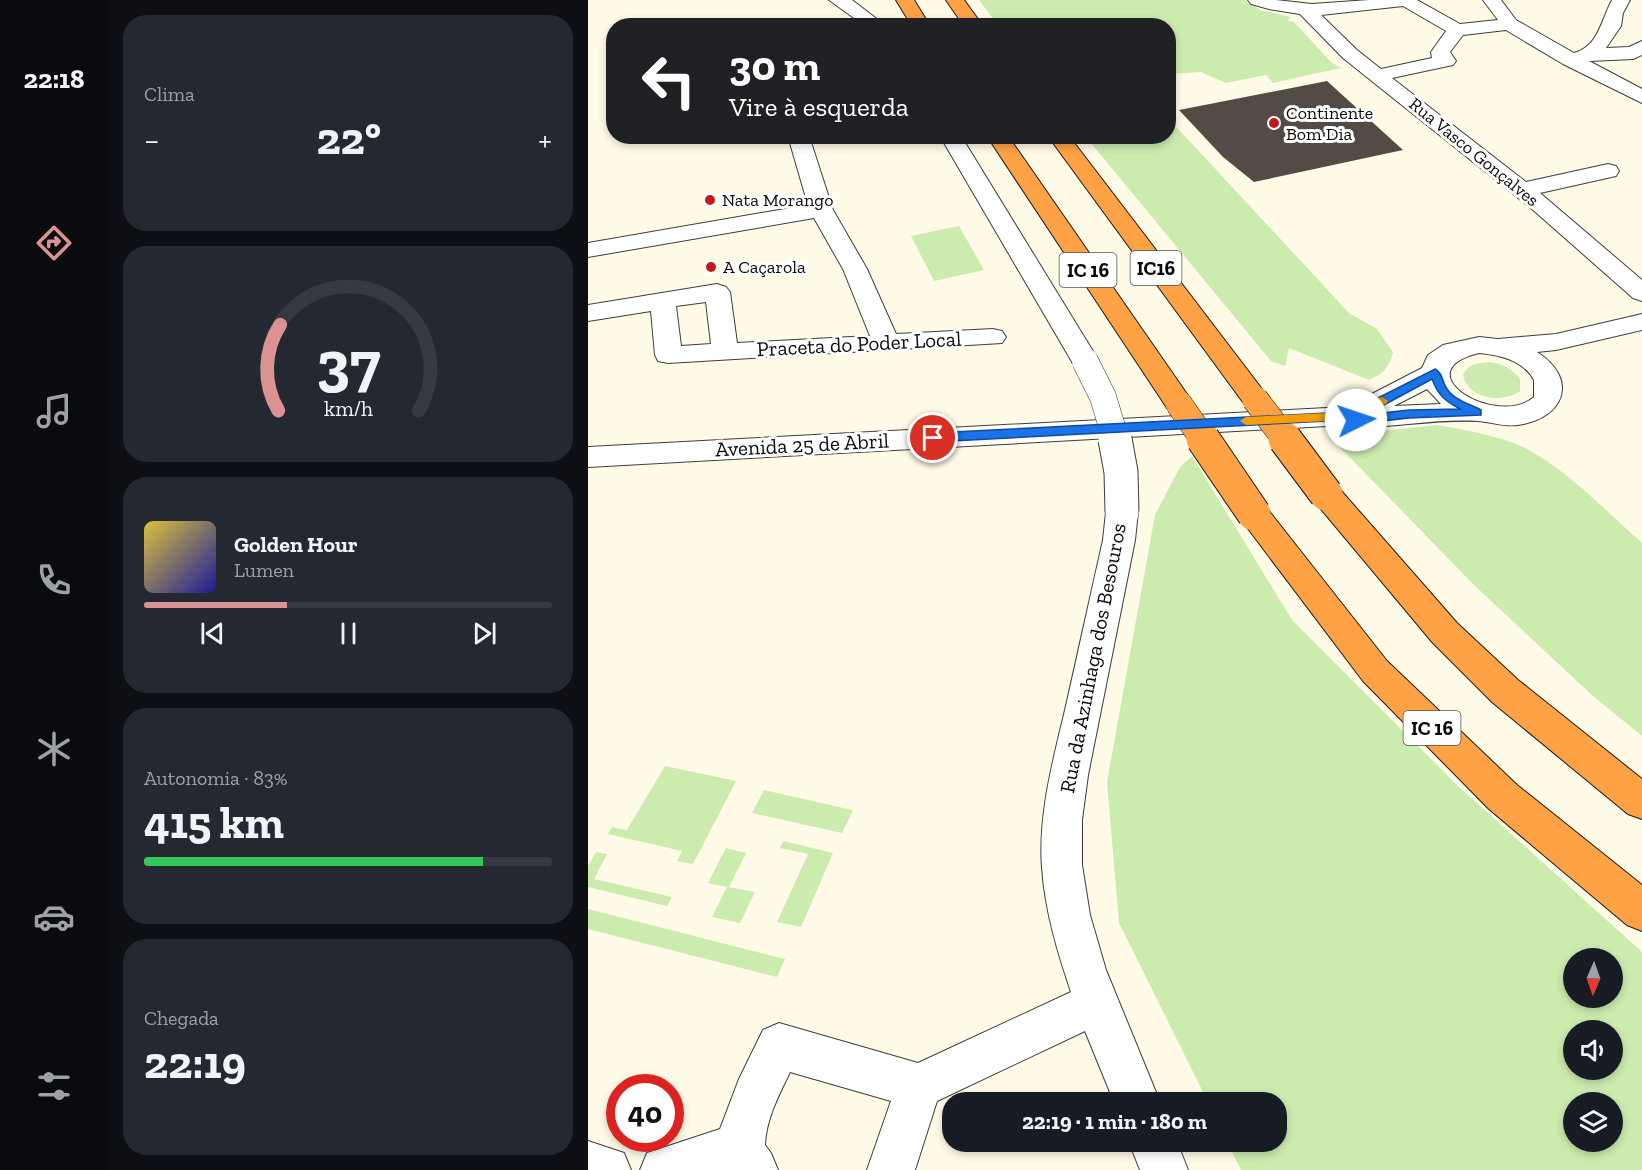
<!DOCTYPE html>
<html lang="pt">
<head>
<meta charset="utf-8">
<style>
  :root { --surface:#171b24; --page:#242831; --text:#f1f3f6; --muted:#9ea1a6; --line:#363941; --accent:#dc9193 }
  body { margin:0; font-family:"Zilla Slab",serif; background:var(--page); color:var(--text); height:100vh; display:flex; flex-direction:column; font-size:22px; white-space:nowrap }
  * { box-sizing:border-box; margin:0 }
  p { font-size:20px; color:var(--muted) }
  .icon { flex:none; width:33px; height:33px; fill:none; stroke:currentColor; stroke-width:2; stroke-linecap:round; stroke-linejoin:round }
  .map { position:relative; flex:1; overflow:hidden }
  .side { display:flex; flex-direction:column; gap:15px; padding:15px; background:#0d0f14; width:480px }
  .side>* { flex:none }
  .banner { position:absolute; left:18px; top:18px; width:570px; height:126px; border-radius:24px; box-shadow:0 3px 9px #0003; background:#202124; color:#fff; overflow:hidden }
  .needle { width:39px; rotate:182deg }
  .buttons { position:absolute; left:975px; top:948px; display:grid; gap:12px }
  .buttons a { display:grid; place-items:center; width:60px; height:60px; border-radius:50%; background:var(--surface); box-shadow:0 3px 9px #0003; font-size:30px }
  .speed { position:absolute; left:18px; top:1074px; display:flex; gap:12px; font-size:30px; font-weight:700; text-align:center }
  .speed>* { display:grid; place-content:center; width:78px; height:78px; border-radius:50%; background:var(--surface); box-shadow:0 3px 9px #0003; line-height:1 }
  .speed .limit { border:9px solid #d22; background:#fff; color:#111 }
  .pin { position:absolute; display:grid; place-items:center; width:51px; height:51px; color:#fff; margin:-26px; border:3px solid #fff; border-radius:50%; box-shadow:0 2px 6px #0007 }
  .me { position:absolute; width:66px; margin:-33px; rotate:86deg; stroke-linejoin:round; filter:drop-shadow(0 0 4px #0008) }
  .turn { display:flex; align-items:center; gap:21px; height:126px; padding:0 24px; font-size:27px }
  .turn .icon { width:78px; height:78px; stroke-width:2.5 }
  .turn b { display:block; font-size:42px; line-height:51px }
  .big { font-size:45px; font-weight:700; line-height:1.1 }
  .side .widget { flex:1; display:flex; flex-direction:column; justify-content:center; gap:9px; min-width:0; padding:0 21px; border-radius:24px; background:var(--page) }
  .side .dial { align-items:center; gap:0 }
  .dial svg { height:156px; overflow:visible; fill:none; stroke:var(--line); stroke-width:7; stroke-linecap:round; text-anchor:middle }
  .dial text { fill:var(--text); stroke:none }
  .song { display:flex; align-items:center; gap:18px }
  .cover { width:72px; height:72px; border-radius:9px; background:linear-gradient(135deg,hsl(50 70% 55%),hsl(240 70% 35%)) }
  .played { height:6px; border-radius:3px; background:linear-gradient(90deg,var(--accent) 35%,var(--line) 35%) }
  .keys { display:flex; justify-content:space-around; direction:ltr }
  .heat { display:flex; justify-content:space-between; align-items:center; font-size:33px; direction:ltr }
  .charge { height:9px; border-radius:4px; background:linear-gradient(90deg,#34c759 83%,var(--line) 0) }
  .trip { position:absolute; left:354px; top:1092px; width:345px; height:60px; border-radius:24px; background:var(--surface); box-shadow:0 3px 9px #0003; font-weight:700; line-height:60px; text-align:center }
  main { display:flex; flex:1; min-height:0 }
  .tab-bar { display:flex; flex-direction:column; width:108px; justify-content:space-around; align-items:center; background:#090b0e; color:var(--muted) }
  .tab-bar .icon { width:42px; height:42px }
  .tab-bar .active { color:var(--accent) }
  .tab-bar b { font-size:27px; color:var(--text) }
  .map>svg:first-child { display:block }
  .green { fill:#ccebaf; fill-rule:evenodd }
  .building { fill:#534c46 }
  .lines { fill:none; stroke-linecap:round; stroke-linejoin:round }
  .minor-casing { stroke:#3d3d3d; stroke-width:2 }
  .highway-casing { stroke:#1b1b1b; stroke-width:2 }
  .minor { fill:#fff; fill-rule:evenodd }
  .highway { fill:#ffa246; fill-rule:evenodd }
  .minor-bridge-far1-casing { stroke:#3d3d3d; stroke-width:27; stroke-linecap:butt }
  .minor-bridge-casing { stroke:#3d3d3d; stroke-width:35; stroke-linecap:butt }
  .highway-bridge-far1-casing { stroke:#1b1b1b; stroke-width:27; stroke-linecap:butt }
  .highway-bridge-casing { stroke:#1b1b1b; stroke-width:35; stroke-linecap:butt }
  .minor-bridge-far1 { stroke:#fff; stroke-width:26 }
  .minor-bridge { stroke:#fff; stroke-width:33 }
  .highway-bridge-far1 { stroke:#ffa246; stroke-width:26 }
  .highway-bridge { stroke:#ffa246; stroke-width:33 }
  .route { fill:#1a73e8; stroke:#114b97; stroke-width:1.5 }
  .slow { fill:#f59e0b }
  .poi-dot { fill:#c21a1b; stroke:#fff; stroke-width:2 }
  .labels { text-anchor:middle; stroke-width:6; stroke-linejoin:round; paint-order:stroke }
  .far-poi-label { font-size:18px; fill:#0a0a0a; stroke:#fff; text-anchor:start }
  .far-street-label { font-size:18px; fill:#0a0a0a; stroke:#fff }
  .shield { fill:#fff; stroke:#545454; stroke-width:1.5 }
  .shield-label { font-size:20px; font-weight:bold; fill:#0a0a0a }
  .street-label { font-size:21px; fill:#0a0a0a; stroke:#fff }
</style>
</head>
<body>
<main>
<nav class="tab-bar">
<b>22:18</b>
<svg class="icon active" aria-label="directions" viewBox="0 0 24 24"><path d="M12 3l9 9-9 9-9-9zM9 14v-3h6M13 9l2 2-2 2"/></svg>
<svg class="icon" aria-label="music" viewBox="0 0 24 24"><path d="M9 18V5l10-2v13"/><circle cx="6" cy="18" r="3"/><circle cx="16" cy="16" r="3"/></svg>
<svg class="icon" aria-label="phone" viewBox="0 0 24 24"><path d="M5 4h4l2 5-3 2q2 4 5 5l2-3 5 2v4C11 20 4 13 5 4z"/></svg>
<svg class="icon" aria-label="climate" viewBox="0 0 24 24"><path d="M12 3v18M4 7l16 10M4 17L20 7"/></svg>
<svg class="icon" aria-label="car" viewBox="0 0 24 24"><path d="M5 17H2v-5l4-1 3-4h7l3 4 3 1v5h-3M9 17h6M6 11h13"/><circle cx="7" cy="17" r="2"/><circle cx="17" cy="17" r="2"/></svg>
<svg class="icon" aria-label="filters" viewBox="0 0 24 24"><path d="M4 7h16M4 17h16"/><circle cx="9" cy="7" r="2"/><circle cx="15" cy="17" r="2"/></svg>
</nav>
<section class="side">
<div class="widget"><p>Clima</p>
<div class="heat"><a>−</a><b class="big">22°</b><a>+</a></div>
</div>
<div class="widget dial"><svg viewBox="0 0 100 80">
<path d="M14 69A42 42 0 1 1 86 69"/>
<path d="M14 69A42 42 0 0 1 15 25" stroke="#dc9193"/>
<text x="50" y="56" font-size="32" font-weight="700">37</text>
<text x="50" y="72" font-size="11">km/h</text>
</svg></div>
<div class="widget">
<div class="song"><i class="cover"></i><div><b>Golden Hour</b><p>Lumen</p></div></div>
<div class="played"></div>
<div class="keys"><svg class="icon" aria-label="previous" viewBox="0 0 24 24"><path d="M18 5L8 12l10 7zM5 5v14"/></svg><svg class="icon" aria-label="pause" viewBox="0 0 24 24"><path d="M8 5v14M16 5v14"/></svg><svg class="icon" aria-label="next" viewBox="0 0 24 24"><path d="M6 5l10 7-10 7zM19 5v14"/></svg></div>
</div>
<div class="widget"><p>Autonomia · 83%</p><b class="big">415 km</b><div class="charge"></div></div>
<div class="widget"><p>Chegada</p><b class="big">22:19</b></div>
</section>
<div class="map">
<svg width="1054" height="1170" viewBox="0 0 1054 1170">
  <rect width="100%" height="100%" fill="#fffbe7"/>
  <!-- green -->
  <g class="green">
    <polygon points="391,0 656,0 672,10 702,17 700,21 706,22 743,62 753,68 685,83 678,75 638,83 613,72 581,74 580,26 410,25"/>
    <path d="M 581,119 L 762,314 L 788,328 L 805,352 C 802,367 795,374 781,380 L 701,348 L 697,366 L 683,361 L 498,137 L 580,136 Z"/>
    <polygon points="371,226 396,270 346,281 323,236"/>
    <path d="M 901,362 C 914,364 924,368 932,379 L 932,391 C 914,404 880,399 875,375 C 880,364 889,363 901,362 Z"/>
    <path d="M 848,425 C 875,429 917,437 941,450 C 980,471 1020,513 1054,543 L 1054,736 L 1005,696 L 887,586 L 742,437 Z"/>
    <path d="M 604,456 L 704,620 L 869,785 L 1054,952 L 1054,1170 L 653,1170 L 639,1142 L 688,1142 L 688,1102 L 620,1102 L 531,923 L 519,782 L 567,515 L 592,467 ZM 986,958 L 1024,958 L 1024,998 L 986,998 ZM 986,1030 L 1024,1030 L 1024,1070 L 986,1070 ZM 986,1102 L 1024,1102 L 1024,1142 L 986,1142 Z"/>
    <polygon points="77,766 148,781 105,864 89,861 94,851 20,834 24,827 39,830"/>
    <polygon points="176,790 264,810 265,810 254,833 164,813"/>
    <polygon points="195,841 245,853 213,927 189,922 220,854 192,848"/>
    <polygon points="138,848 158,853 141,887 167,892 152,923 124,917 139,887 120,883"/>
    <polygon points="8,852 19,854 6,879 84,897 79,906 0,887 0,866"/>
    <polygon points="0,909 197,959 189,977 0,929"/>
  </g>
  <!-- building -->
  <polygon class="building" points="739,81 815,150 666,182 635,157 591,110"/>
  <g class="lines">
    <defs>
      <g id="minor">
        <polygon points="241,0 264,0 298,26 277,26"/>
        <path d="M 660,0 L 688,0 L 724,4 L 781,0 L 829,0 L 872,24 L 910,20 L 895,0 L 913,0 L 928,20 L 986,53 C 1011,46 1013,20 1024,0 L 1042,0 L 1035,13 L 1033,26 L 1018,48 L 1041,47 L 1054,41 L 1054,55 L 1045,59 L 1001,61 L 1054,89 L 1054,103 L 975,64 L 918,30 L 875,35 L 862,52 L 868,61 L 865,65 L 804,78 L 938,182 L 1020,164 L 1028,166 L 1031,171 L 1028,176 L 952,193 L 1054,280 L 1054,301 L 1045,298 L 944,209 L 755,58 L 712,14 L 681,9 L 663,4 ZM 815,6 L 858,31 L 843,52 L 844,58 L 793,69 L 769,50 L 733,15 Z"/>
        <path d="M 200,136 L 221,136 L 245,210 L 279,269 L 308,334 L 405,329 L 414,331 L 418,337 L 414,343 L 80,363 L 70,361 L 67,355 L 63,311 L 0,321 L 0,305 L 129,284 L 138,287 L 142,292 L 149,343 L 282,336 L 255,269 L 226,218 L 0,257 L 0,243 L 220,205 ZM 118,302 L 123,344 L 93,346 L 88,306 Z"/>
        <polygon points="352,136 373,136 511,361 507,367 497,370 487,367"/>
        <path d="M 1054,314 L 1054,330 L 968,350 L 949,352 C 991,379 977,418 930,425 C 916,427 903,422 890,421 C 839,418 789,432 739,426 L 0,467 L 0,447 L 739,408 L 756,409 L 760,402 L 780,396 L 834,368 L 840,355 L 855,345 L 891,337 L 910,339 L 968,334 ZM 891,353 C 912,355 935,360 946,380 L 946,397 C 909,429 814,372 891,353 ZM 839,389 L 853,404 L 806,406 Z"/>
        <path d="M 534,501 L 545,504 L 550,512 L 547,540 L 500,775 L 494,820 L 494,865 L 502,915 L 518,970 L 572,1102 L 526,1102 L 497,1031 L 349,1101 L 327,1170 L 279,1170 L 303,1101 L 202,1072 C 191,1095 178,1119 177,1145 L 183,1153 L 190,1170 L 52,1170 L 59,1153 L 132,1129 L 151,1079 L 175,1030 L 191,1023 L 330,1063 L 483,992 C 469,951 457,910 454,868 C 450,814 465,761 477,710 C 490,653 502,597 515,540 L 518,512 L 523,504 Z"/>
        <polygon points="0,1141 36,1153 43,1170 0,1170"/>
        <polygon points="541,1142 589,1142 600,1170 552,1170"/>
      </g>
      <g id="highway">
        <polygon points="308,0 326,0 342,26 324,26"/>
        <polygon points="358,0 376,0 395,26 376,26"/>
        <polygon points="399,136 420,136 601,397 605,404 601,411 591,413 581,411"/>
        <polygon points="460,136 481,136 677,393 681,399 677,405 667,408 657,405"/>
        <polygon points="738,483 749,486 869,623 930,680 1054,779 1054,819 1040,814 904,702 845,643 727,502 723,494 727,486"/>
        <polygon points="666,503 677,506 799,661 929,785 1054,885 1054,931 1039,925 901,809 775,681 655,522 650,514 655,506"/>
      </g>
    </defs>
    <!-- minor casing -->
    <use href="#minor" class="minor-casing"/>
    <!-- highway casing -->
    <use href="#highway" class="highway-casing"/>
    <!-- minor -->
    <use href="#minor" class="minor"/>
    <!-- highway -->
    <use href="#highway" class="highway"/>
    <defs>
      <polyline id="minor-bridge-far1" points="497,361 515,397 528,440"/>
      <polyline id="minor-bridge" points="527,439 533,472 534,512"/>
      <g id="highway-bridge-far1">
        <polyline points="667,399 698,440"/>
        <polyline points="591,404 616,440"/>
      </g>
      <g id="highway-bridge">
        <polyline points="615,439 666,514"/>
        <polyline points="697,439 738,494"/>
      </g>
    </defs>
    <!-- minor-bridge-far1 casing -->
    <use href="#minor-bridge-far1" class="minor-bridge-far1-casing"/>
    <!-- minor-bridge casing -->
    <use href="#minor-bridge" class="minor-bridge-casing"/>
    <!-- highway-bridge-far1 casing -->
    <use href="#highway-bridge-far1" class="highway-bridge-far1-casing"/>
    <!-- highway-bridge casing -->
    <use href="#highway-bridge" class="highway-bridge-casing"/>
    <!-- minor-bridge-far1 -->
    <use href="#minor-bridge-far1" class="minor-bridge-far1"/>
    <!-- minor-bridge -->
    <use href="#minor-bridge" class="minor-bridge"/>
    <!-- highway-bridge-far1 -->
    <use href="#highway-bridge-far1" class="highway-bridge-far1"/>
    <!-- highway-bridge -->
    <use href="#highway-bridge" class="highway-bridge"/>
  </g>
  <!-- route -->
  <path class="route" d="M 847,369 C 855,373 854,382 859,389 C 866,400 882,404 893,410 L 893,415 L 821,418 L 768,424 L 762,420 L 768,416 L 821,410 L 872,409 C 857,401 850,395 844,379 L 794,406 L 739,421 L 345,442 L 339,438 L 345,433 L 739,413 L 786,400 Z"/>
  <!-- slow -->
  <polygon class="slow" points="794,397 800,401 798,404 739,421 658,425 652,421 658,417 739,413"/>
  <!-- markers -->
  <g class="poi-dot">
    <circle cx="686" cy="123" r="6"/>
    <circle cx="122" cy="200" r="6"/>
    <circle cx="123" cy="267" r="6"/>
  </g>
  <g class="labels">
    <!-- far-poi labels -->
    <g class="far-poi-label">
      <text x="698" y="119">Continente<tspan x="698" dy="21">Bom Dia</tspan></text>
      <text x="134" y="206">Nata Morango</text>
      <text x="135" y="273">A Caçarola</text>
    </g>
    <!-- far-street labels -->
    <g class="far-street-label">
      <text transform="translate(886 152) rotate(39)" y="6">Rua Vasco Gonçalves</text>
    </g>
    <!-- shield labels -->
    <g class="shield">
      <rect x="542.5" y="251" width="51" height="34" rx="4.5"/>
      <rect x="471.5" y="253" width="57" height="34" rx="4.5"/>
      <rect x="815.5" y="711" width="57" height="34" rx="4.5"/>
    </g>
    <g class="shield-label">
      <text x="568" y="275">IC16</text>
      <text x="500" y="277">IC 16</text>
      <text x="844" y="735">IC 16</text>
    </g>
    <!-- street labels -->
    <g class="street-label">
      <text transform="translate(271 344) rotate(-3)" y="7">Praceta do Poder Local</text>
      <text transform="translate(214 445) rotate(-3)" y="7">Avenida 25 de Abril</text>
      <text transform="translate(505 658) rotate(-79)" y="7">Rua da Azinhaga dos Besouros</text>
    </g>
  </g>
</svg>
<div class="buttons">
<a><svg class="needle" viewBox="-14 -14 28 28"><path d="M0-13l5 13h-10z" fill="#e53935"/><path d="M0 13l5-13h-10z" fill="#9ea1a6"/></svg></a>
<a><svg class="icon" aria-label="sound" viewBox="0 0 24 24"><path d="M4 9h4l5-4v14l-5-4H4zM17 9q2 3 0 6"/></svg></a>
<a><svg class="icon" aria-label="layers" viewBox="0 0 24 24"><path d="M12 4l9 5-9 5-9-5zM3 14l9 5 9-5"/></svg></a>
</div>
<div class="speed"><div class="limit">40</div></div>
<div class="pin" style="left:345px;top:438px;background:#d93025"><svg class="icon" aria-label="arrive" viewBox="0 0 24 24"><path d="M6 21V4h12l-3 4 3 4H6"/></svg></div>
<svg class="me" style="left:768px;top:420px" viewBox="-20 -20 40 40"><circle r="19" fill="#fff"/><path d="M0-13L10 11 0 6-10 11z" fill="#1a73e8"/></svg>
<div class="trip">22:19 · 1 min · 180 m</div>
<div class="banner">
<div class="turn"><svg class="icon" aria-label="left" viewBox="0 0 24 24"><path d="M17 20v-9H6M10 6l-5 5 5 5"/></svg><div><b>30 m</b>Vire à esquerda</div></div>
</div>
</div>
</main>
</body>
</html>
